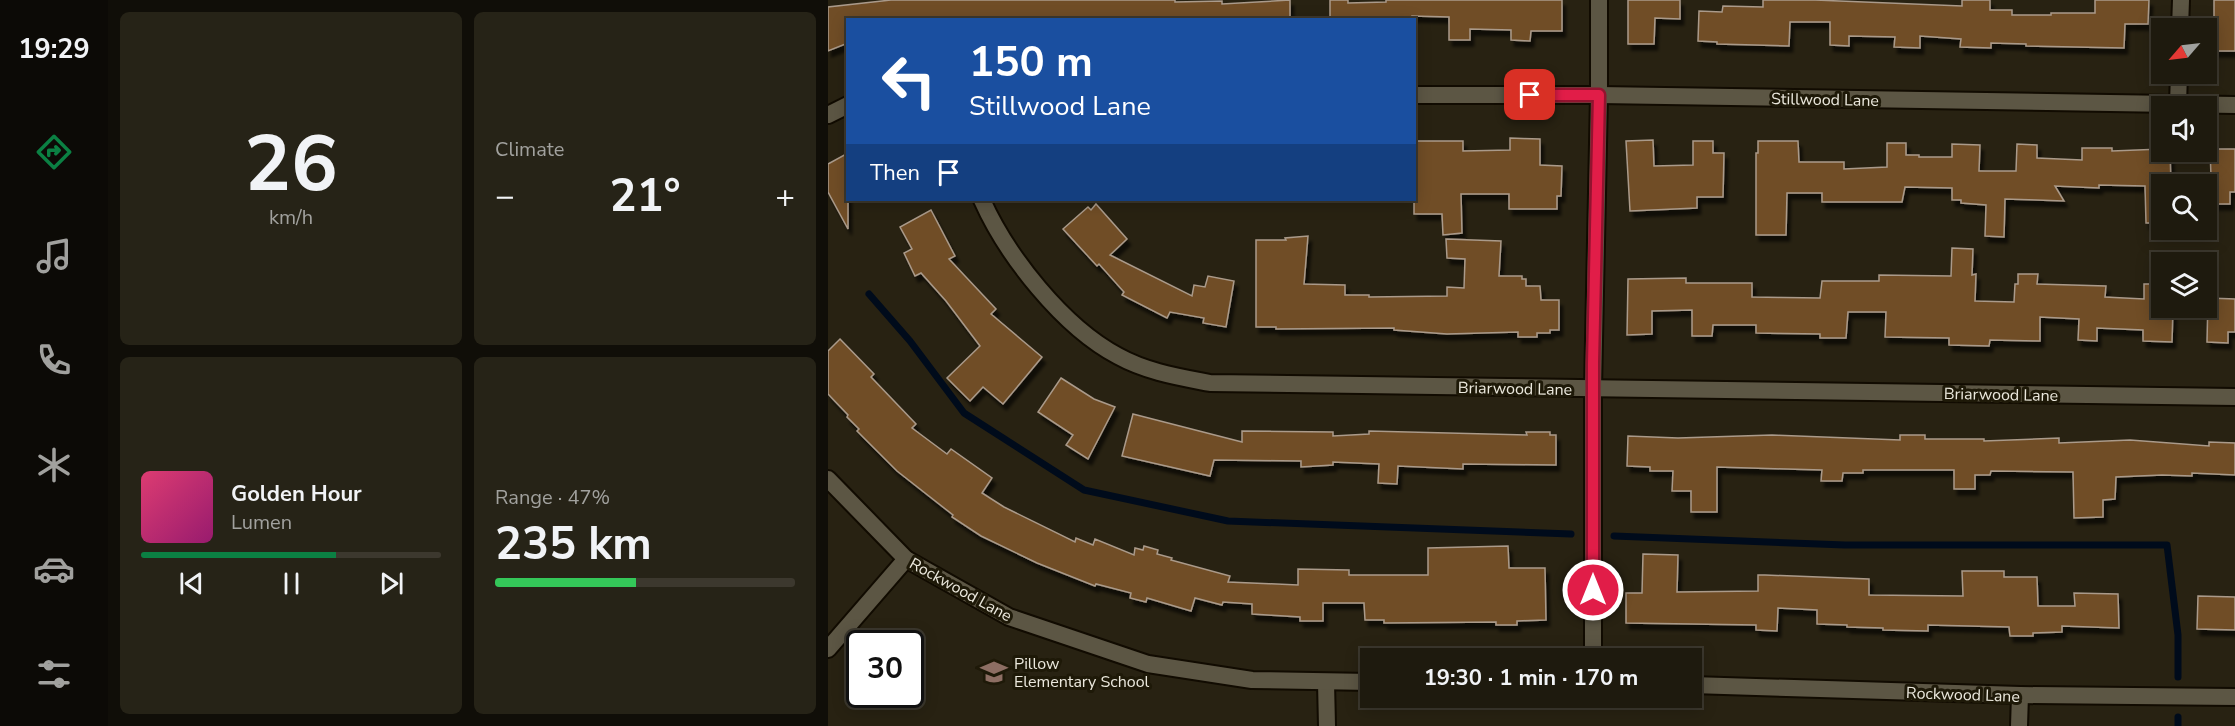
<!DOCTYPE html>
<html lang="en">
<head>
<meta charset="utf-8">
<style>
  :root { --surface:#1e1a0e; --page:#262317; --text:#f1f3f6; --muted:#a1a19e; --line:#3c382e; --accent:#0b8043 }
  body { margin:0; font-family:"Nunito Sans",sans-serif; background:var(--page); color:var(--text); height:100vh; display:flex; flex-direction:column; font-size:22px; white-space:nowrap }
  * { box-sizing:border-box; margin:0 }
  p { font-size:20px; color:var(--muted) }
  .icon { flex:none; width:33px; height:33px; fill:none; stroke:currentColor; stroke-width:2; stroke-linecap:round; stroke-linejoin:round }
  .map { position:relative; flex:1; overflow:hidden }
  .drawer { display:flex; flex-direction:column; gap:12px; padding:12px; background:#100e08; width:720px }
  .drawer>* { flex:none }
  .hud { position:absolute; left:18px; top:18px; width:570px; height:183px; border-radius:0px; box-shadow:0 3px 15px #0003,0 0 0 2px var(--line); background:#1a4fa0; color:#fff; overflow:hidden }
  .needle { width:39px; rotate:242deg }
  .buttons { position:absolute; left:1323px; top:18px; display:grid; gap:12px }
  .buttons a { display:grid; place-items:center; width:66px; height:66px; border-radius:0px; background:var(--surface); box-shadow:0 3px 15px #0003,0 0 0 2px var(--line); font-size:30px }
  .speed { position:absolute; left:18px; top:630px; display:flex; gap:12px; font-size:30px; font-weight:700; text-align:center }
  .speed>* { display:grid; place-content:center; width:78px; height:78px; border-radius:50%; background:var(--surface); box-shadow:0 3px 15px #0003,0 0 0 2px var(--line); line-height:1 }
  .speed .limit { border:3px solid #111; border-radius:9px; background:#fff; color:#111 }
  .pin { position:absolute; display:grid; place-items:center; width:51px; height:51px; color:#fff; margin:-26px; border-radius:12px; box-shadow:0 3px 9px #0006 }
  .me { position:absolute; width:66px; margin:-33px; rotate:0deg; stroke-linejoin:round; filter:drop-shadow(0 0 4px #0008) }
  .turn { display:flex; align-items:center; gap:21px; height:126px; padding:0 24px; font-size:27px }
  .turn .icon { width:78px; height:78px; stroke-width:2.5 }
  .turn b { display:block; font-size:42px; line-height:51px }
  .then { display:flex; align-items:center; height:57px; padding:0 24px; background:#0003; gap:12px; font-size:22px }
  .big { font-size:45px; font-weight:700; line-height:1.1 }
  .drawer .tile { flex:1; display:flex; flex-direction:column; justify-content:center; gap:9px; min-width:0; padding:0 21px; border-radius:9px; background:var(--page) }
  .drawer .dial { align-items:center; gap:0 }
  .dial b { font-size:78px; line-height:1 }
  .song { display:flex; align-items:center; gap:18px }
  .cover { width:72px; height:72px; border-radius:9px; background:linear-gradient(135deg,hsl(340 70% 55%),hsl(320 70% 35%)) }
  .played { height:6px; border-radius:3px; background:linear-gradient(90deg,var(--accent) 65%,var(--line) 65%) }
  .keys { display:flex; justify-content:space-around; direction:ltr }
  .heat { display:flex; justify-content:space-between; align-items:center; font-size:33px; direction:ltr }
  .charge { height:9px; border-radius:4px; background:linear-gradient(90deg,#34c759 47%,var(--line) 0) }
  .drawer .tiles { flex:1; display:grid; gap:12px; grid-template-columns:repeat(2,1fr) }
  .trip { position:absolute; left:532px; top:648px; width:342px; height:60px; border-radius:0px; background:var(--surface); box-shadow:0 3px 15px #0003,0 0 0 2px var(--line); font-weight:700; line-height:60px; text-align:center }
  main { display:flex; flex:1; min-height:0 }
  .dock { display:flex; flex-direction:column; width:108px; justify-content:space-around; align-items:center; background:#0c0a06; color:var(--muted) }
  .dock .icon { width:42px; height:42px }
  .dock .current { color:var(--accent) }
  .dock b { font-size:27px; color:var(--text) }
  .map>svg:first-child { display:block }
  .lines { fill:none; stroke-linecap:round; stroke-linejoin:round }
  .stream { stroke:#000b1b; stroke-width:7 }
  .building { fill:#704d26; stroke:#aa9a8a; stroke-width:1.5; filter:url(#shadow) }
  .minor-casing { stroke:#110b01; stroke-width:20 }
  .tertiary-casing { stroke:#110b01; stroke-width:20 }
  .minor { stroke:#5c5644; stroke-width:16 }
  .tertiary { stroke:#5c5644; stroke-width:16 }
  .route-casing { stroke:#92132f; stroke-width:15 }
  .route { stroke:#e11d48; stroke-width:10 }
  .labels { text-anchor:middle; stroke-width:6; stroke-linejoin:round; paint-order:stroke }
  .street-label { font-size:16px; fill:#ebe8dd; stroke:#1e1908 }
  .poi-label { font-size:16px; fill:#ebe8dd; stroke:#1e1908; text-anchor:start }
</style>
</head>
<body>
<main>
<nav class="dock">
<b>19:29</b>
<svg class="icon current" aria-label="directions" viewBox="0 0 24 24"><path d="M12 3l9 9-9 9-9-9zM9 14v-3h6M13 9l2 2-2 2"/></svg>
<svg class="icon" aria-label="music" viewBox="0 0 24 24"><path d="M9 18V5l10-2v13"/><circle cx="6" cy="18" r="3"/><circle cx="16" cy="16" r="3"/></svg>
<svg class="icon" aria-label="phone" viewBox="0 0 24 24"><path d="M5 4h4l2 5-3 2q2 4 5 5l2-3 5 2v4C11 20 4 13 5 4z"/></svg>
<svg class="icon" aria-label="climate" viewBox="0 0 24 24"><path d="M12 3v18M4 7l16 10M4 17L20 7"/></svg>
<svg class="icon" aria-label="car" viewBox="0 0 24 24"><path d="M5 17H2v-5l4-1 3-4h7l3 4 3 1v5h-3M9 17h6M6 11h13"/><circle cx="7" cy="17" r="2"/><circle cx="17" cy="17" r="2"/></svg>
<svg class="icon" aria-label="filters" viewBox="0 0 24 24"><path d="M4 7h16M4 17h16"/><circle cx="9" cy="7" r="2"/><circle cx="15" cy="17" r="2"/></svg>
</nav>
<section class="drawer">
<div class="tiles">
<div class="tile dial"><b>26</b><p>km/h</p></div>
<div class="tile"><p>Climate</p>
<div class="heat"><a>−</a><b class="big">21°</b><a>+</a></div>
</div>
<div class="tile">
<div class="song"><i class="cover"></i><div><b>Golden Hour</b><p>Lumen</p></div></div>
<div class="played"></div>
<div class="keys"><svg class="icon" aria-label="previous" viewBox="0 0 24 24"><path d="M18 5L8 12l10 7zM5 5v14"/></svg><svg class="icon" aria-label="pause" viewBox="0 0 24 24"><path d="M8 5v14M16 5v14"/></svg><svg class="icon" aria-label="next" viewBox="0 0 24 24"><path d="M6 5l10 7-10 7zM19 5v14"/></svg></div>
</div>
<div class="tile"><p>Range · 47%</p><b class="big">235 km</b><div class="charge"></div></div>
</div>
</section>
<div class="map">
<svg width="1407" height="726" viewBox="0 0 1407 726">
  <defs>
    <filter id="shadow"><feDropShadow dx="3.5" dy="6" stdDeviation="1.5" flood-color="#0009"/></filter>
  </defs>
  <rect width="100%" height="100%" fill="#282212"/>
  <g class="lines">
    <!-- stream -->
    <g class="stream">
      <polyline points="41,294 82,341 136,413 256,490 400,521 743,534"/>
      <polyline points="786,536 1017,545 1339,545 1350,635 1350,677"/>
      <polyline points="1350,717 1350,726"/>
    </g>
  </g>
  <!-- building -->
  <g class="building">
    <polygon points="63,0 347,0 347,2 394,1 394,4 462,0 462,20 20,20 20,43 0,51 0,7"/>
    <polygon points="502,0 520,0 520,3 558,2 558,0 734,0 734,31 703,31 702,41 683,40 683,30 642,29 642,40 621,40 621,17 584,16 584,20 502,20"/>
    <polygon points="800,0 852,0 852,19 827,18 826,44 800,44"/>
    <polygon points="935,0 987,0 1134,6 1134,0 1162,0 1162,10 1184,10 1184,15 1223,15 1223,13 1267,13 1267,0 1321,0 1320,24 1297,24 1296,48 1198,46 1198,44 1163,43 1163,48 1132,47 1133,39 1092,36 1092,48 1066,47 1067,37 1021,36 1021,46 1002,45 1002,22 962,22 961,46 889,44 889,42 870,41 871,11 894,12 895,6 935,7"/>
    <rect x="1386" y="0" width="21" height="51"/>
    <polygon points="682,138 712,139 712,165 734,166 733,196 729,196 729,209 681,209 681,194 633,194 634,233 615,235 614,214 586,214 586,141 635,141 635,151 682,150"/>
    <polygon points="825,140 826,166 865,165 865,141 885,141 885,153 896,153 895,197 869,197 869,208 802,211 798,141"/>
    <polygon points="930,141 970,141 971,162 1016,162 1016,169 1059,167 1059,143 1078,143 1078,155 1091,155 1091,157 1124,157 1124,144 1152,145 1151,171 1188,171 1189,144 1209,145 1209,158 1254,160 1254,148 1284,148 1284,151 1334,149 1334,152 1342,152 1343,184 1334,184 1334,223 1318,223 1317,186 1271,185 1271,188 1227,186 1236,201 1177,199 1176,237 1157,236 1158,205 1133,203 1133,200 1124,200 1124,188 1077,187 1074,202 994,202 994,193 959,193 958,235 928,235 928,153 930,153"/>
    <polygon points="1382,149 1407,149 1407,192 1402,192 1402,204 1384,204"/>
    <polygon points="20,153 20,229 0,192 0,164"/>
    <polygon points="268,204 299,239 282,255 364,296 366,285 377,287 380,276 406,281 398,327 375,323 376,318 342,312 339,318 294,295 296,292 271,264 269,266 235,229 260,207 263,210"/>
    <polygon points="103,210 127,256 121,259 168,309 163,314 214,357 175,404 155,387 142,401 119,378 152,346 118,301 93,273 87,276 76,253 84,249 72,227"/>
    <polygon points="480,236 476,284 517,285 517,295 541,295 541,297 619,296 619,287 636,288 637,259 619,258 618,239 673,241 671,276 694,276 694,279 698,279 698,286 712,286 713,300 731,300 731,330 722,330 722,333 709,333 709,337 690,337 690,332 619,334 566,330 566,328 448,329 448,327 428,327 428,240 458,240 457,238"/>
    <polygon points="1124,248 1145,249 1144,275 1148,274 1147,301 1186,302 1187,284 1190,284 1190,274 1210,274 1209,284 1278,286 1277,297 1316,299 1316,284 1334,284 1334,308 1345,308 1344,342 1315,341 1315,330 1269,328 1269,341 1250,340 1251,319 1212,317 1212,341 1162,340 1161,346 1121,345 1121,338 1057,337 1058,312 1020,312 1018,338 992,338 992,334 928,333 928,325 885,325 884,336 864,336 864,310 824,311 824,334 799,335 800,279 858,278 858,283 924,283 924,297 992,298 994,281 1051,281 1051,275 1123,276"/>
    <polygon points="1380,298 1407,299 1407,332 1400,332 1400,343 1379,342"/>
    <polygon points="12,339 46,374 43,377 88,424 84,428 119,454 123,449 164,478 154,493 176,507 247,542 248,538 265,545 267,539 306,555 307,548 315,550 316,546 330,550 329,554 344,558 343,560 402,576 400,582 470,585 470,569 521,570 521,575 600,575 600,548 680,546 681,568 717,568 718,620 689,621 689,625 668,625 668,622 556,623 556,620 537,620 536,603 495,603 495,621 472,621 472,617 424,614 424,604 395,602 394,605 367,598 363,611 319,598 318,602 302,598 303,593 268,584 267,586 209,563 153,536 124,517 125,515 69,471 29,431 31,429 19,417 20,415 0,394 0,351"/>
    <polygon points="233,378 266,399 287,407 260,459 238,445 245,435 210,412"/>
    <polygon points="305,414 414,442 414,431 505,432 505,436 541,434 541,431 699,435 698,432 722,432 722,435 728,435 728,465 635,464 635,469 570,466 569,484 550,483 551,464 505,462 505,465 473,467 473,461 386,460 382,476 294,456"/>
    <polygon points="944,435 1072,440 1072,435 1097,435 1097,439 1156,439 1156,441 1231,438 1231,443 1302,440 1381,446 1381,442 1407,443 1407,475 1364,473 1364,476 1334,475 1288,477 1287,499 1275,500 1275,517 1246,518 1245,472 1163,471 1162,475 1147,475 1147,489 1126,489 1126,470 1035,470 1035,473 1015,473 1014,481 993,481 994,470 889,467 889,512 863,512 863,491 844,491 845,471 822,471 822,467 799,466 800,436 850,438"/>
    <polygon points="815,554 850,555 849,592 930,591 930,575 937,575 1041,579 1041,595 1135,596 1134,571 1176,571 1176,577 1209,577 1210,606 1247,606 1246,593 1290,594 1291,628 1234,626 1234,632 1205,633 1205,636 1182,636 1181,627 1100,625 1100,631 1055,630 1055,628 1019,627 1019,625 989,624 989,610 950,608 949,631 928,630 928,625 798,623 798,593 814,593"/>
    <polygon points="1370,596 1407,597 1407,630 1369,629"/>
  </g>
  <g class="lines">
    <defs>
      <g id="minor">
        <polyline points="1352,28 1353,0"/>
        <polyline points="586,95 771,95 1407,105"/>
        <polyline points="1350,104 1351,74"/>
        <polyline points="0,115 20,105"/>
        <path d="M 154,200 C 179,256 235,327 290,356 C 319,372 351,377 382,383 L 1407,397"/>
        <polyline points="0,649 78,559"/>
        <polyline points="765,658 765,389 771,95 771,0"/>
        <polyline points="498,682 499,726"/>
        <polyline points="1191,726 1192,695"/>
      </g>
      <g id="tertiary">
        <polyline points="0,479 78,559 181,617 320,664 424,680 543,682"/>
        <polyline points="864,685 1192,695 1407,697"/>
      </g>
    </defs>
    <!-- minor casing -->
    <use href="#minor" class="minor-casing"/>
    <!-- tertiary casing -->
    <use href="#tertiary" class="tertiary-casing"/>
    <!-- minor -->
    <use href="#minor" class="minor"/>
    <!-- tertiary -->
    <use href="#tertiary" class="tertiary"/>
  </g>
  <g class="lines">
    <defs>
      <polyline id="route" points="702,95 771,95 765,363 765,590"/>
    </defs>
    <!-- route casing -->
    <use href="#route" class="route-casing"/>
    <!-- route -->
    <use href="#route" class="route"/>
  </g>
  <!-- icons -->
  <defs>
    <symbol id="school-bare" viewBox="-9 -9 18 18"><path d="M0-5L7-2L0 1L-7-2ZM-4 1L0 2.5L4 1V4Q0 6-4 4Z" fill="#8d6e63" stroke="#1e1908" stroke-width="2.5" paint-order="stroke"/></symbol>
  </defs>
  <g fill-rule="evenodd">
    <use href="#school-bare" x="147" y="653" width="38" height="38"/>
  </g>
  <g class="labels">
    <!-- street labels -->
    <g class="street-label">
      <text transform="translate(997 99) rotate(1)" y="6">Stillwood Lane</text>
      <text transform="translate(687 388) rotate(1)" y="6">Briarwood Lane</text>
      <text transform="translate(1173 394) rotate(1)" y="6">Briarwood Lane</text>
      <text transform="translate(133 589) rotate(29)" y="6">Rockwood Lane</text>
      <text transform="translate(1135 694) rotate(2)" y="6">Rockwood Lane</text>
    </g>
    <!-- poi labels -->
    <g class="poi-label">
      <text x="186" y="669">Pillow<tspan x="186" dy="18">Elementary School</tspan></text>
    </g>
  </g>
</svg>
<div class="buttons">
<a><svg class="needle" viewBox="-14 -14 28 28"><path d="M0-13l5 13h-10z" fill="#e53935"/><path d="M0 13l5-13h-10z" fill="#a1a19e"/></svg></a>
<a><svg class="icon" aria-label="sound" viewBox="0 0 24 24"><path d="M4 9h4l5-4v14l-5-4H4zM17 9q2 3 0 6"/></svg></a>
<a><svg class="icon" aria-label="search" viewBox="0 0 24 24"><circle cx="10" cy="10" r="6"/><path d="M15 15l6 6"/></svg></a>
<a><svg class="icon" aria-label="layers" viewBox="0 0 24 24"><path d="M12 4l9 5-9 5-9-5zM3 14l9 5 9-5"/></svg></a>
</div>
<div class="speed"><div class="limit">30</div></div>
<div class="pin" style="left:702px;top:95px;background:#d93025"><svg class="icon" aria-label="arrive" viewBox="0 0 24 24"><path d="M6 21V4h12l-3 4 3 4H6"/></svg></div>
<svg class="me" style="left:765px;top:590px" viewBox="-20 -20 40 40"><circle r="17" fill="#e11d48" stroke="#fff" stroke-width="3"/><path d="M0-11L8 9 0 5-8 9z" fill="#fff"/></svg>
<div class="trip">19:30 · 1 min · 170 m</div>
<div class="hud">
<div class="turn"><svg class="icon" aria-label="left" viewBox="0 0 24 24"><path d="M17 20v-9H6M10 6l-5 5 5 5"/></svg><div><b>150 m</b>Stillwood Lane</div></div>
<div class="then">Then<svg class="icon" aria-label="arrive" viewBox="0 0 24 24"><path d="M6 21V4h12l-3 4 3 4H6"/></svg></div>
</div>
</div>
</main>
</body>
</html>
